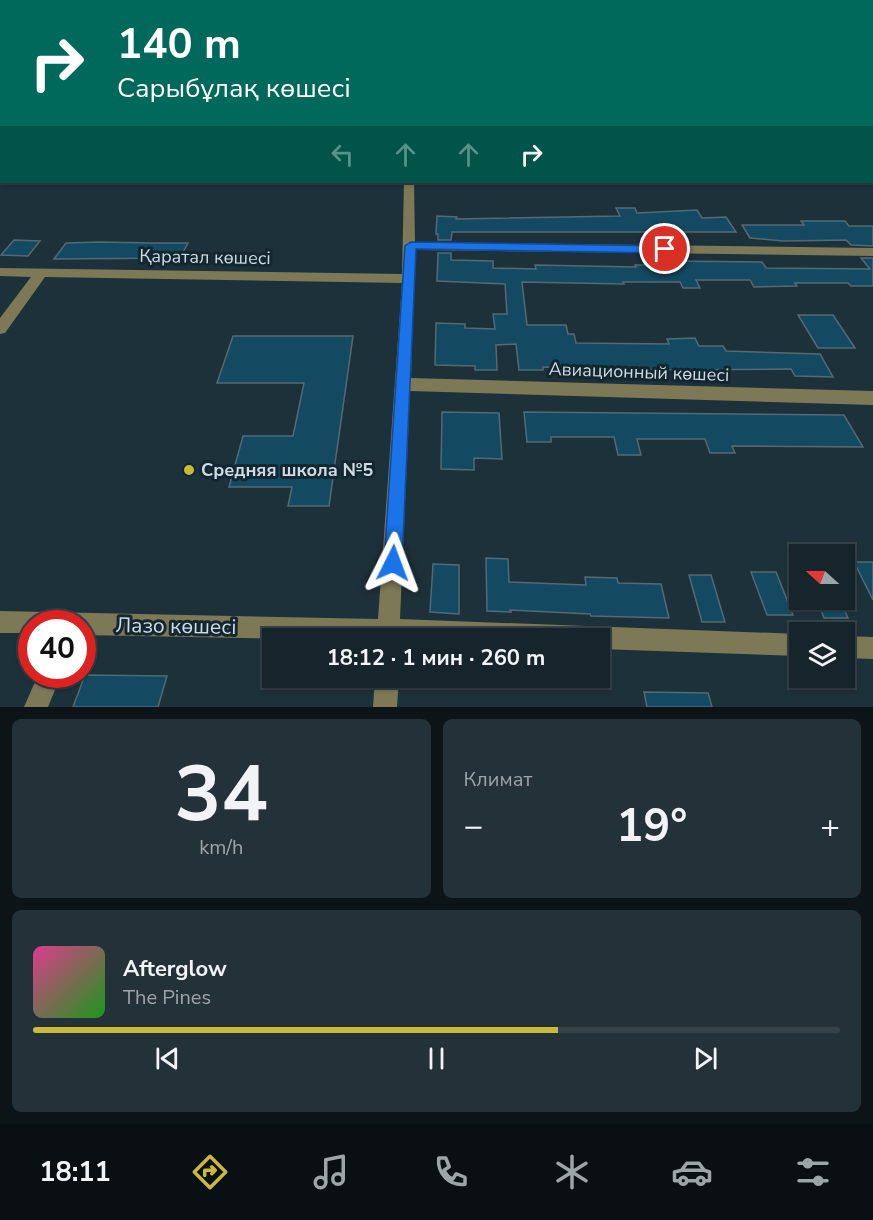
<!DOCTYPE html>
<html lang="ru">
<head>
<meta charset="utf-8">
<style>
  :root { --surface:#16252c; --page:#233138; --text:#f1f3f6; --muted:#9ea5a9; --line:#354248; --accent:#caba39 }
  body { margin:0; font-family:"Nunito Sans",sans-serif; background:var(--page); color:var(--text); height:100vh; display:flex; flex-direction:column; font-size:22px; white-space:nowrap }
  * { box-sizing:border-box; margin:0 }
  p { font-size:20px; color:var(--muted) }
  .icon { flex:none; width:33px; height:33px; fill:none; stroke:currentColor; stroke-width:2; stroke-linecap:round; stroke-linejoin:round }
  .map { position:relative; height:707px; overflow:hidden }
  .side { display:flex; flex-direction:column; gap:12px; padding:12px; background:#0c1418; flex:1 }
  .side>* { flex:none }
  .guide { position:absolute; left:0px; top:0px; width:873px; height:183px; box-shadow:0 2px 4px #0004,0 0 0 2px var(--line); background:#00695c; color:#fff; overflow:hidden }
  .needle { width:39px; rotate:291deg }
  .buttons { position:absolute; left:789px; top:544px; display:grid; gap:12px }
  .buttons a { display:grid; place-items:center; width:66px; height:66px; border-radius:0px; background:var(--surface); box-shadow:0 2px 4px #0004,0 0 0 2px var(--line); font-size:30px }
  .speed { position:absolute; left:18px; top:610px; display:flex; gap:12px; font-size:30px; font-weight:700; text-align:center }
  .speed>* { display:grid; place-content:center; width:78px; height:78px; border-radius:50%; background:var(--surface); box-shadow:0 2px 4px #0004,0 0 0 2px var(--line); line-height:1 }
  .speed .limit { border:9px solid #d22; background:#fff; color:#111 }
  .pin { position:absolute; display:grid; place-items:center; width:51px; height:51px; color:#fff; margin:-26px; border:3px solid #fff; border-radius:50%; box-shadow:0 2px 6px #0007 }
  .me { position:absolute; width:66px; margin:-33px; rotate:3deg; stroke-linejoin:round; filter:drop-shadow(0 0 4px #0008) }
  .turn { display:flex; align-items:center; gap:21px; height:126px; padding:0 18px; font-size:27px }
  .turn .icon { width:78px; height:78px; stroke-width:2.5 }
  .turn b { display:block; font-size:42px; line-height:51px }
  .lanes { display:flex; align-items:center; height:57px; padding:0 18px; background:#0003; justify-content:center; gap:30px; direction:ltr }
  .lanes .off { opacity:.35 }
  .big { font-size:45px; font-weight:700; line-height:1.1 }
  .side .card { flex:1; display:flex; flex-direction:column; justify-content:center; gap:9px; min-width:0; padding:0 21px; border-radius:9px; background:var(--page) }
  .side .dial { align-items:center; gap:0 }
  .dial b { font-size:78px; line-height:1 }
  .song { display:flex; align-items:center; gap:18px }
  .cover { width:72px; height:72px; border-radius:9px; background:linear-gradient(135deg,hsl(330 70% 55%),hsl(120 70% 35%)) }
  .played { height:6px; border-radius:3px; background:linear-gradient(90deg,var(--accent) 65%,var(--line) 65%) }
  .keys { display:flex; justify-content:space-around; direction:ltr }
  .heat { display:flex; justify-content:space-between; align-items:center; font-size:33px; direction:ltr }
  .side .tiles { flex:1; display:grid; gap:12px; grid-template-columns:1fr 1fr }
  .card:last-child { grid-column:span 2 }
  .trip { position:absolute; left:262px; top:628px; width:348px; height:60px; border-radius:0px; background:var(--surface); box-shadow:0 2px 4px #0004,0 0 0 2px var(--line); font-weight:700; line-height:60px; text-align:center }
  .dock { display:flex; height:96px; justify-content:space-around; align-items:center; background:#090f12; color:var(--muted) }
  .dock .icon { width:42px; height:42px }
  .dock .on { color:var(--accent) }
  .dock b { font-size:27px; color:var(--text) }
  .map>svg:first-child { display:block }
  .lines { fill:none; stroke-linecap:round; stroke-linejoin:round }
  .river { fill:#1a6a8b; fill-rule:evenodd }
  .building { fill:#144a61; stroke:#546974; stroke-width:1.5 }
  .path { stroke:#54656e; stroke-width:1.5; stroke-dasharray:1.5 1.5; stroke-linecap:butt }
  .minor { fill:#7d7856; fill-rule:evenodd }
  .major { fill:#ccc379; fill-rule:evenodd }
  .highway { fill:#ece086; fill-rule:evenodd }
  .route { fill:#1a73e8; stroke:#114b97; stroke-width:1.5 }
  .poi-dot { fill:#caba39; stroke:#132730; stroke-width:2 }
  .labels { text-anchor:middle; stroke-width:6; stroke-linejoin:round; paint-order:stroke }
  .street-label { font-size:18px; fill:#d0dbe2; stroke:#132730 }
  .poi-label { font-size:18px; font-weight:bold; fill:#d0dbe2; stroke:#132730; text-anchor:start }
  .near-street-label { font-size:21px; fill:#d0dbe2; stroke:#132730 }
</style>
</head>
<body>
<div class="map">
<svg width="873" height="707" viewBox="0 0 873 707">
  <rect width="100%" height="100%" fill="#1d313b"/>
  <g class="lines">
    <!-- river -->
    <g class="river">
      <polygon points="831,0 845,0 845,2 832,2"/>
      <rect x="872" y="74" width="1" height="12"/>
    </g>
  </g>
  <!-- building -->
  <g class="building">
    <polygon points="616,208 635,208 637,213 697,210 702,218 726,217 736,232 452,232 451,240 438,240 438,234 436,234 437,216 457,217 456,219 620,216"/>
    <polygon points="801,221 845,221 849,226 873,226 873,246 851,245 846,240 783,241 750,238 742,225 804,225"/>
    <polygon points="14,240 40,241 28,256 1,255"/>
    <polygon points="99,242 153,243 188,243 180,258 54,259 66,243"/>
    <polygon points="438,253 451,253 451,260 493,261 493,268 536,269 535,265 636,267 635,265 673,265 671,261 762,262 766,268 870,269 861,258 873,258 873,286 851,286 848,283 795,283 797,286 754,287 750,280 696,280 700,288 683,288 680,282 623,282 624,284 522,282 527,325 566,325 568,334 574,334 576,343 669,344 667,339 695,338 699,346 723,346 726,351 820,354 833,377 795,376 791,369 680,370 543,367 543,370 519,370 516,344 496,345 497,370 475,370 475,366 435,365 436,323 465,324 465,328 495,329 493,314 507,314 505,284 437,281"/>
    <polygon points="798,315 833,315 855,348 818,348"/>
    <polygon points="233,336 353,336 329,506 288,506 292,487 229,487 243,436 293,436 304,383 217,383"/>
    <polygon points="442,412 499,413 502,459 474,458 474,470 441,469"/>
    <polygon points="524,412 844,415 863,447 732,446 735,453 710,453 705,439 637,439 641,455 618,455 614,437 551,437 551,442 527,442"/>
    <polygon points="486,558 508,559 509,582 586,585 585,577 617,578 618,583 661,584 669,618 591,616 590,614 510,610 511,612 487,611"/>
    <polygon points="854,562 873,562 873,600"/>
    <polygon points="433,564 459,565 459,614 430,612"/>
    <polygon points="751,572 776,572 793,615 767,615"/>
    <polygon points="689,575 711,575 725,622 702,622"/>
    <polygon points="817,600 840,600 848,618 824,618"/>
    <polygon points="85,675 167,676 158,707 73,707"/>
    <polygon points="644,692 708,693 712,707 647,707"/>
  </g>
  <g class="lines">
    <!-- path -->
    <polyline class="path" points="855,0 857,2"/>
    <!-- minor -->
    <g class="minor">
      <rect x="147" y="0" width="6" height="2"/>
      <polygon points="246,0 253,0 245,2"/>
      <polygon points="272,0 291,2 273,2"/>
      <polygon points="359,0 420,0 421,1 356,2"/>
      <polygon points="519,0 526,0 525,2"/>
      <polygon points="627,0 633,0 634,2 628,2"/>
      <polygon points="700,0 704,0 705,2 699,2"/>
      <rect x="0" y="32" width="2" height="4"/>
      <polygon points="2,122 2,129 0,130 0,123"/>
      <rect x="872" y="144" width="1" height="7"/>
      <rect x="0" y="153" width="2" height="6"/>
      <polygon points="404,182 414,182 415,242 873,248 873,256 415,250 411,378 873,391 873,405 410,391 400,619 800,634 800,656 600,649 600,639 297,639 82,635 82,624 32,624 32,633 0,633 0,611 378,619 402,283 45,277 5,333 0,334 0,318 31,277 0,276 0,268 402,274"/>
      <polygon points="844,636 873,637 873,659 844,658"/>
      <polygon points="38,675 61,675 48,707 24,707"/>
      <polygon points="375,678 399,678 397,707 373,707"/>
    </g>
    <!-- major -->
    <g class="major">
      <polygon points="227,0 226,2 207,2"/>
      <rect x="0" y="23" width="2" height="4"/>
    </g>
    <!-- highway -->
    <g class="highway">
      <polygon points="687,0 705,2 688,2"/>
      <polygon points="873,29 873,35 872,34 872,30"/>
    </g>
  </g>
  <!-- route -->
  <polygon class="route" points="411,242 665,246 671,249 665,253 416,249 402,563 399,570 393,572 387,570 384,563 405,246"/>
  <!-- markers -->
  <circle class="poi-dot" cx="189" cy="470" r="6"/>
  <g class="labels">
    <!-- street labels -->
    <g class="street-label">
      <text transform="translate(205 257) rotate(1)" y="6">Қаратал көшесі</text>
      <text transform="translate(639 372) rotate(2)" y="6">Авиационный көшесі</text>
    </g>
    <!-- poi labels -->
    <g class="poi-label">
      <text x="201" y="476">Средняя школа №5</text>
    </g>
    <!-- near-street labels -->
    <g class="near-street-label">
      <text transform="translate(176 626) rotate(1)" y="7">Лазо көшесі</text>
    </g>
  </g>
</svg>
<div class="buttons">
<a><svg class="needle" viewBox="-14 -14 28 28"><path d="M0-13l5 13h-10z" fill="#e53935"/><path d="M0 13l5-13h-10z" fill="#9ea5a9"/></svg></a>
<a><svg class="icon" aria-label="layers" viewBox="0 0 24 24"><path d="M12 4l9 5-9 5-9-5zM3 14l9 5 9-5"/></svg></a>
</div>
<div class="speed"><div class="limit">40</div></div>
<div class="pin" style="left:665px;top:249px;background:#d93025"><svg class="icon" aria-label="arrive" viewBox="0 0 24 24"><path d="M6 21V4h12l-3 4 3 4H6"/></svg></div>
<svg class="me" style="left:393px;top:563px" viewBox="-20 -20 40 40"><path d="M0-17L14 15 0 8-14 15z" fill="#1a73e8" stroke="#fff" stroke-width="4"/></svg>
<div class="trip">18:12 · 1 мин · 260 m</div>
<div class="guide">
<div class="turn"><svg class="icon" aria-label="right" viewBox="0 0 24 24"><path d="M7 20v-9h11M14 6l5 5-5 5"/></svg><div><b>140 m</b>Сарыбұлақ көшесі</div></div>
<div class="lanes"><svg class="icon off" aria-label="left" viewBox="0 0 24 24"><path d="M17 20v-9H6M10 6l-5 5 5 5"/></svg><svg class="icon off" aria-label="ahead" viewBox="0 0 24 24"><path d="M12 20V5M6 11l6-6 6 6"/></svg><svg class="icon off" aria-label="ahead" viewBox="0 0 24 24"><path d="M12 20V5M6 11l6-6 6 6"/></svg><svg class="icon" aria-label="right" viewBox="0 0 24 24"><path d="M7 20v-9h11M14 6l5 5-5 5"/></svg></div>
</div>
</div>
<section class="side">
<div class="tiles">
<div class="card dial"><b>34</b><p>km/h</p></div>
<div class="card"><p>Климат</p>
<div class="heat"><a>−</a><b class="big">19°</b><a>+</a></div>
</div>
<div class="card">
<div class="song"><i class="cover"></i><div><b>Afterglow</b><p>The Pines</p></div></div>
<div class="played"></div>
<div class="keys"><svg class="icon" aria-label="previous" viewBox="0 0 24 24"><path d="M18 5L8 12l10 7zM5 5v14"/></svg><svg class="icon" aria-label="pause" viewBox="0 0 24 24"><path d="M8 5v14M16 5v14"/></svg><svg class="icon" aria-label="next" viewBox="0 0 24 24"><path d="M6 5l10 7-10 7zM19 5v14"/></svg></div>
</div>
</div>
</section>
<nav class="dock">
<b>18:11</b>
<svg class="icon on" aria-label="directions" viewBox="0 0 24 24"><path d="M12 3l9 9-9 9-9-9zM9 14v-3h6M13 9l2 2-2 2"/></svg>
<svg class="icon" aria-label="music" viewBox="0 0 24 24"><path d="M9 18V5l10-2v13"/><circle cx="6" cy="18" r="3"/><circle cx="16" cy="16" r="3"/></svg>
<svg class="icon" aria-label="phone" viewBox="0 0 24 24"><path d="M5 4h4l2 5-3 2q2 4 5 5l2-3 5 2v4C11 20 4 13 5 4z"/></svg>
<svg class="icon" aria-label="climate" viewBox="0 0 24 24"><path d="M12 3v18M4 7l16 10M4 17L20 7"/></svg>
<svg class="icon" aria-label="car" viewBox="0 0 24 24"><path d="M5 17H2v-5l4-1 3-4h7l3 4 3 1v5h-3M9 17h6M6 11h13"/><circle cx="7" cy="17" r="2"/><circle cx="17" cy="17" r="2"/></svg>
<svg class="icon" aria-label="filters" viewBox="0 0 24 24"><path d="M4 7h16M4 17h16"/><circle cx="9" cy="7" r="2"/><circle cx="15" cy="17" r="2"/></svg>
</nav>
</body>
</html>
